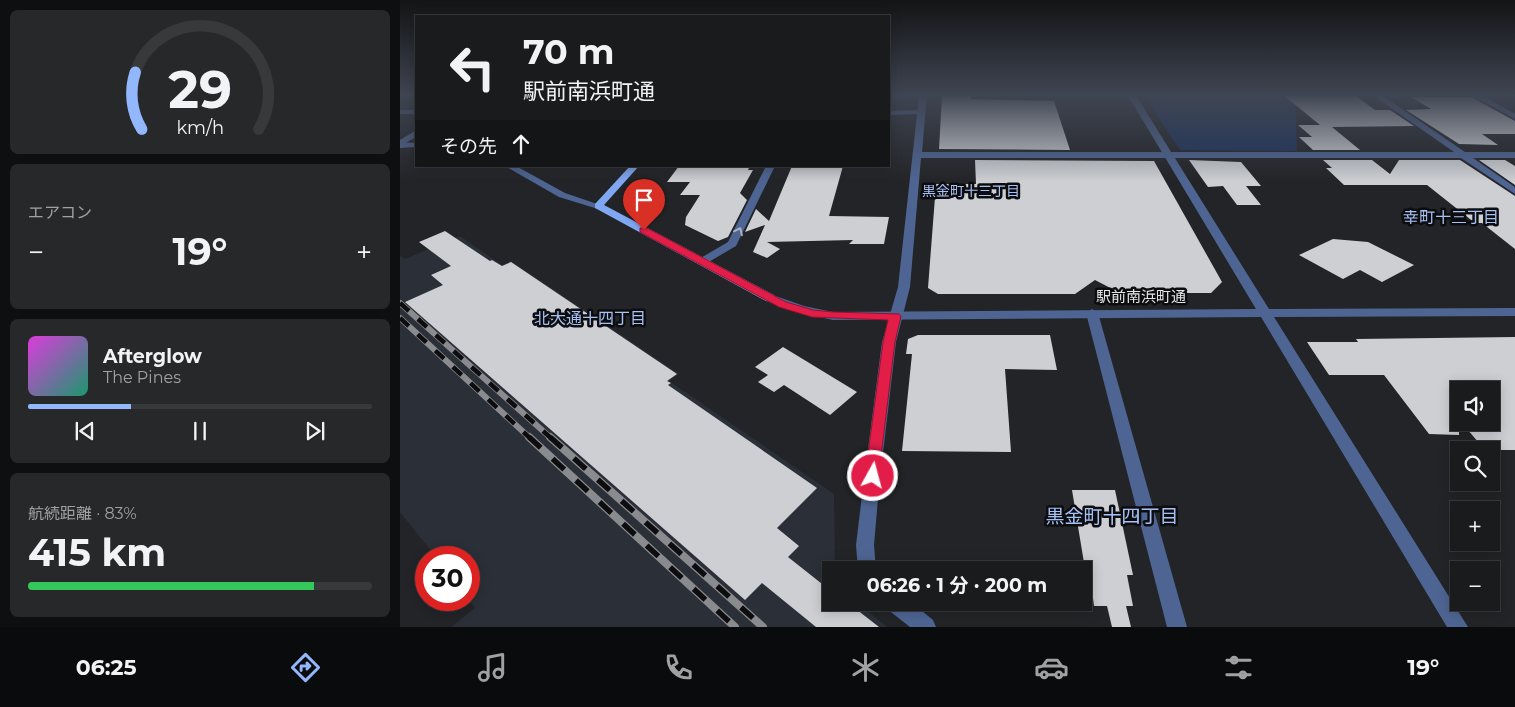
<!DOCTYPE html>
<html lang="ja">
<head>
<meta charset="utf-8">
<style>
  :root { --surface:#1a1b1d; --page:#27282a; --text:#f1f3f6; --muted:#9fa1a4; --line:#38393b; --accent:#93b7fd }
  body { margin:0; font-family:Montserrat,"Noto Sans JP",sans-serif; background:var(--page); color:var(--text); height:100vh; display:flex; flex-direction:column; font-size:19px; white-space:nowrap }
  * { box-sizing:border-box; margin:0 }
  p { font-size:16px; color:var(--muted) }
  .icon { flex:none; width:28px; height:28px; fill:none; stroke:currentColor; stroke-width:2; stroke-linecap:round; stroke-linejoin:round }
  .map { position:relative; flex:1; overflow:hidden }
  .sheet { display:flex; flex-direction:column; gap:10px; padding:10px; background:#0e0f10; width:400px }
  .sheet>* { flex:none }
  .top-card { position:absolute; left:15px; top:15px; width:475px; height:152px; border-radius:0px; box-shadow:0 2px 12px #0003,0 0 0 1px var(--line); background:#1a1b1d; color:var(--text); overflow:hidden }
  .buttons { position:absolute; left:1050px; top:381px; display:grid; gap:10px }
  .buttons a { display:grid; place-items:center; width:50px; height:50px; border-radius:0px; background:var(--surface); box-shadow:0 2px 12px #0003,0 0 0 1px var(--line); font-size:25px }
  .speed { position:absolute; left:15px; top:546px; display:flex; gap:10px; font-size:25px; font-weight:700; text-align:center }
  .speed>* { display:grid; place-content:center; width:65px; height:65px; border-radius:50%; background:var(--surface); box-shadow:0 2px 12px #0003,0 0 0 1px var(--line); line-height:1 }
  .speed .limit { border:8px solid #d22; background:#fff; color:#111 }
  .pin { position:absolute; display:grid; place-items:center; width:42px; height:42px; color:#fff; margin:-51px -21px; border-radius:50% 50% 50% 0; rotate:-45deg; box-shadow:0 0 5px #0007 }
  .pin .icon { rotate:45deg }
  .me { position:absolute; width:55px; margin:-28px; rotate:7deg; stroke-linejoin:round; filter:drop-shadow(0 0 4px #0008) }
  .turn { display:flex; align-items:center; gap:18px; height:105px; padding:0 25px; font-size:22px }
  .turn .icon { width:65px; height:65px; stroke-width:2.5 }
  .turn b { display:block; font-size:35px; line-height:42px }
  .then { display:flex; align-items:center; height:48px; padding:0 25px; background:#0003; gap:10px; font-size:19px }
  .big { font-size:38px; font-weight:700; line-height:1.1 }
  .sheet .tile { flex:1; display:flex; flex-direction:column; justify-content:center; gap:8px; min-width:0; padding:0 18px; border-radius:8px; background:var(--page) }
  .sheet .dial { align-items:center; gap:0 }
  .dial svg { height:130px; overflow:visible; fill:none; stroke:var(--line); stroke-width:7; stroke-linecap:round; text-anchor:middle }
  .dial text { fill:var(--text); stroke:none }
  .song { display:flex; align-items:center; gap:15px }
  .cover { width:60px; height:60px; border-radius:8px; background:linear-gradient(135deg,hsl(300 70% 55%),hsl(160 70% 35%)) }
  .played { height:5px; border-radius:2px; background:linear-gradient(90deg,var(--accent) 30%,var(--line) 30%) }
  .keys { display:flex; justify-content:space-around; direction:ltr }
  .heat { display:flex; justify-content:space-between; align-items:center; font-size:28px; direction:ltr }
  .charge { height:8px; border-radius:4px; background:linear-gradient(90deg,#34c759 83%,var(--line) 0) }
  .trip { position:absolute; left:422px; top:561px; width:270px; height:50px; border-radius:0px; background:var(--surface); box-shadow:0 2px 12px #0003,0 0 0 1px var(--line); font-weight:700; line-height:50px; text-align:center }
  .menu { display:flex; height:80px; justify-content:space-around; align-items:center; background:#0a0b0c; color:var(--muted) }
  .menu .icon { width:35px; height:35px }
  .menu .on { color:var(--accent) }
  .menu b { font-size:22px; color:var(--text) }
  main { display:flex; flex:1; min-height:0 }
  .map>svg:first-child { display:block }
  .built { fill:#2b2f37 }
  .green { fill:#1f335e }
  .building { fill:#cdcfd3 }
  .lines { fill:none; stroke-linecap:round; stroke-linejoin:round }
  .minor { fill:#4e6593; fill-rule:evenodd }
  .tertiary { fill:#4e6593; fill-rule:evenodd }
  .primary { fill:#80a7f2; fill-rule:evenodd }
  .rail-far1-casing { stroke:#8a8b8e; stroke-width:6 }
  .rail-casing { stroke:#8a8b8e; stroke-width:8 }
  .rail-far1 { stroke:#0d0d0f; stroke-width:4.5; stroke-dasharray:12; stroke-linecap:butt }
  .rail { stroke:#0d0d0f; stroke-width:5.5; stroke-dasharray:16; stroke-linecap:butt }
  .oneway { stroke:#a9b2c6 }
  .route { fill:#e11d48; stroke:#92132f }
  .labels { text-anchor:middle; stroke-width:5; stroke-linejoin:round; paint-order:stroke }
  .far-neighbourhood-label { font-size:14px; fill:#a6c1f5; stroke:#0d0d0f }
  .street-label { font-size:15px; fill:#e5e6e8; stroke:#0d0d0f }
  .neighbourhood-label { font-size:16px; fill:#a6c1f5; stroke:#0d0d0f }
  .near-neighbourhood-label { font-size:19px; fill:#a6c1f5; stroke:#0d0d0f }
</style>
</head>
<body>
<main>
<section class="sheet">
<div class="tile dial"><svg viewBox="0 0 100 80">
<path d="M14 69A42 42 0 1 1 86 69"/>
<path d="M14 69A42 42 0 0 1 10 34" stroke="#93b7fd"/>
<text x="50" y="56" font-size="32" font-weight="700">29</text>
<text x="50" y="72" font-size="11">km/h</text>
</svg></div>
<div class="tile"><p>エアコン</p>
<div class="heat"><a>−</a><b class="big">19°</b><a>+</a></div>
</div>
<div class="tile">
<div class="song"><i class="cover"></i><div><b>Afterglow</b><p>The Pines</p></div></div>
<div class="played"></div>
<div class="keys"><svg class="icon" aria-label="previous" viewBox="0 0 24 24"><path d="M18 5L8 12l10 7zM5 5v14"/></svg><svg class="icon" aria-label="pause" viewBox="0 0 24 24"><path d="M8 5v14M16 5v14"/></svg><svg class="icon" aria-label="next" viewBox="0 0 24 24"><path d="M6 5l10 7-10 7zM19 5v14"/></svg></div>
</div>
<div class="tile"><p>航続距離 · 83%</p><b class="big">415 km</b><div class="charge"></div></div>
</section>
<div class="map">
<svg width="1115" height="627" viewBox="0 0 1115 627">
  <rect width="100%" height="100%" fill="#232427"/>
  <!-- built -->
  <polygon class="built" points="60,236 102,265 111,261 279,374 269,381 434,494 435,570 431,570 431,602 458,603 487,627 51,627 75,608 69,599 69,558 36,557 0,512 0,256 5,259"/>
  <!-- green -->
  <polygon class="green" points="743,94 895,94 897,151 780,150"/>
  <!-- building -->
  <g class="building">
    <polygon points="882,94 953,94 975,110 990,110 1014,126 932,127 960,150 913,150 899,137 912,137 898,125 920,125"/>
    <polygon points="542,96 571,96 571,99 654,101 670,150 539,149"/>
    <polygon points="1011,97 1071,97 1115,121 1115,134 1082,134 1098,145 1059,144 1006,110 1031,109"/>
    <polygon points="575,160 754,161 822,282 811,293 720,293 695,280 675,294 538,294 528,288 536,184 576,184"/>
    <polygon points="789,160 841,162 861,186 846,186 861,205 837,205 823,186 808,187"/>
    <polygon points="923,160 972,160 990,174 999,160 1060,160 1115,196 1115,249 1082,223 1075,223 1027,185 944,185 926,168 932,168"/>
    <polygon points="1079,160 1105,160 1115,166 1115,185"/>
    <polygon points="279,166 350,166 348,170 353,170 340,193 347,200 328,237 318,241 285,225 286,217 300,195 280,195 290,182 267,182"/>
    <polygon points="392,166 443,166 429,216 489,217 484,244 449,244 453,240 367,242 380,249 367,258 353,252 365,225 345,232 356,209 369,221"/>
    <polygon points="45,231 90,261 92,260 102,266 111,262 277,374 267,381 271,383 268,385 417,488 377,528 399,546 388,557 431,591 431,602 447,602 479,627 416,627 362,583 345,600 5,302 43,285 31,275 51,266 19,242"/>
    <polygon points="933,239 968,242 1014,265 982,282 960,270 943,279 899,255"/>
    <polygon points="518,335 650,335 657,370 605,369 611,452 502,451 512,354 506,354 508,339"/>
    <polygon points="1115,337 1115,450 1085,450 1061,422 1091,422 1091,390 1059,390 1059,435 1029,434 984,375 929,375 907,342 958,342 956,339"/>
    <polygon points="383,347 457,392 430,415 384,385 374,392 358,382 368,375 355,367"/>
    <polygon points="672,490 715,490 733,575 727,575 733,606 726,606 731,627 712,627 707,606 694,606 690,575 686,575"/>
  </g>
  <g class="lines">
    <!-- minor -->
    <g class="minor">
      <polygon points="519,94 527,94 522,152 1054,152 971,94 980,94 1065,152 1115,152 1115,158 1073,158 1115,187 1115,194 1061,158 521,158 510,287 496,342 479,487 474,545 476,570 458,570 456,545 463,487 482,342 498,287 517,114 489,115 489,111 518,110"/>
      <polygon points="1070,94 1079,94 1115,114 1115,119"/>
      <rect x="0" y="110" width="16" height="4"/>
      <polygon points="13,132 16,132 16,137 0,146 0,140"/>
      <polygon points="366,166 375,166 336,246 307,263 299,263 297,261 299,259 328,242"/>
      <polygon points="692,309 698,313 787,627 767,627 686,313"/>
      <polygon points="484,602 511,602 533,620 536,627 510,627 487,609"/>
    </g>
    <!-- tertiary -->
    <g class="tertiary">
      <polygon points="727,94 735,94 869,309 1115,308 1115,316 874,317 1068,627 1047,627 861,317 433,320 396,312 366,301 364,298 370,294 404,306 433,312 856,309"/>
      <polygon points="0,142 16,143 16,147 0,148"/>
      <polygon points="105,166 116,166 165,193 203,206 198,209 159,197"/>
    </g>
    <!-- primary -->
    <polygon class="primary" points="230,166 239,166 204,205 374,295 376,298 374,301 366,301 195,208 195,204"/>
    <defs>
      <g id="rail-far1">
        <polyline points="0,303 152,439"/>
        <polyline points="0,318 131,439"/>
      </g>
      <g id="rail">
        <polyline points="129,437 335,627"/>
        <polyline points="150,437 363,627"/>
      </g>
    </defs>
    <!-- rail-far1 casing -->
    <use href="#rail-far1" class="rail-far1-casing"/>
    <!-- rail casing -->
    <use href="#rail" class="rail-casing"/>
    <!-- rail-far1 -->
    <use href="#rail-far1" class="rail-far1"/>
    <!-- rail -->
    <use href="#rail" class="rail"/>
  </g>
  <!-- one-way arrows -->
  <defs><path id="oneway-chevron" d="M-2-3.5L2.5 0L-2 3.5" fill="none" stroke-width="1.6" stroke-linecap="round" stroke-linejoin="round" transform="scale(1.25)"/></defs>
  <use class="oneway" href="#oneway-chevron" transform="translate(339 231) rotate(-64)"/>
  <!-- sky -->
  <linearGradient id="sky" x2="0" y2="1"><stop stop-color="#131415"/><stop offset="0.52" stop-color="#3f4552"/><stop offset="1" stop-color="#3f4552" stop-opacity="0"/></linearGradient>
  <rect width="1115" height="182" fill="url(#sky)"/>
  <!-- route -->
  <polygon class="route" points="240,228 247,228 386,302 413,310 433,312 499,314 501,316 495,342 478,481 473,482 468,481 465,476 483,342 488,320 412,317 379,307 240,232"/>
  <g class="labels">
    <!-- far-neighbourhood labels -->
    <g class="far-neighbourhood-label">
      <text x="571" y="196">黒金町十三丁目</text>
    </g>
    <!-- street labels -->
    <g class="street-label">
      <text x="741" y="302">駅前南浜町通</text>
    </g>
    <!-- neighbourhood labels -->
    <g class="neighbourhood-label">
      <text x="1051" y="223">幸町十三丁目</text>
      <text x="190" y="324">北大通十四丁目</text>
    </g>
    <!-- near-neighbourhood labels -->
    <g class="near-neighbourhood-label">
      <text x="712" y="523">黒金町十四丁目</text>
    </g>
  </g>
</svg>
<div class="buttons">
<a><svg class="icon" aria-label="sound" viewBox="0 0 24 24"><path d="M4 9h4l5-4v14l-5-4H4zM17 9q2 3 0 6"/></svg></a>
<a><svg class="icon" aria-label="search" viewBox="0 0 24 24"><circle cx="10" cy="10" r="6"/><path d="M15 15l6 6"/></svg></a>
<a>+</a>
<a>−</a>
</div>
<div class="speed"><div class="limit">30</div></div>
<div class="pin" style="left:244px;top:230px;background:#d93025"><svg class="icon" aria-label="arrive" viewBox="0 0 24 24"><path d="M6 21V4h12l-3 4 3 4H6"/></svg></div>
<svg class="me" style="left:473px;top:476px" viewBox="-20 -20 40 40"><circle r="17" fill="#e11d48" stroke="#fff" stroke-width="3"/><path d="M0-11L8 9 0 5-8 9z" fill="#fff"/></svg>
<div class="trip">06:26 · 1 分 · 200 m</div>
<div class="top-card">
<div class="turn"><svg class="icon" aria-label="left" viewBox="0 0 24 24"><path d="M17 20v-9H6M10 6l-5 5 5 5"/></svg><div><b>70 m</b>駅前南浜町通</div></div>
<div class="then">その先<svg class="icon" aria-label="ahead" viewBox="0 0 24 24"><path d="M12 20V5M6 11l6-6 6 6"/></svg></div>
</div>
</div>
</main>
<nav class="menu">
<b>06:25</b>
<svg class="icon on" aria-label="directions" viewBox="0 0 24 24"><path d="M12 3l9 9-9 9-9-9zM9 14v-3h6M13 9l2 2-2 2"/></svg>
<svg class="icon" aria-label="music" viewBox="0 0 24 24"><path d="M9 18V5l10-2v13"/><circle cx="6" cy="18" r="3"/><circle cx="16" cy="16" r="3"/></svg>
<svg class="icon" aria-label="phone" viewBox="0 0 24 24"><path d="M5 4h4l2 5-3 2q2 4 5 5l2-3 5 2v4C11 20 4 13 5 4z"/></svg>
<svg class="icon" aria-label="climate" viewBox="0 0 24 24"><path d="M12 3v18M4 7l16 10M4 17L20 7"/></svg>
<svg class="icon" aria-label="car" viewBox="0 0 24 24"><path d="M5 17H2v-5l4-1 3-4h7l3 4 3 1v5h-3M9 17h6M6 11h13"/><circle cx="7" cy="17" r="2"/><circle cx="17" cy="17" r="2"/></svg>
<svg class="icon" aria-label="filters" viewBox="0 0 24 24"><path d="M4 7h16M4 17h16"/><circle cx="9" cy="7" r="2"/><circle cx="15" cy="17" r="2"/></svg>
<b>19°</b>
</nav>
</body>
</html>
